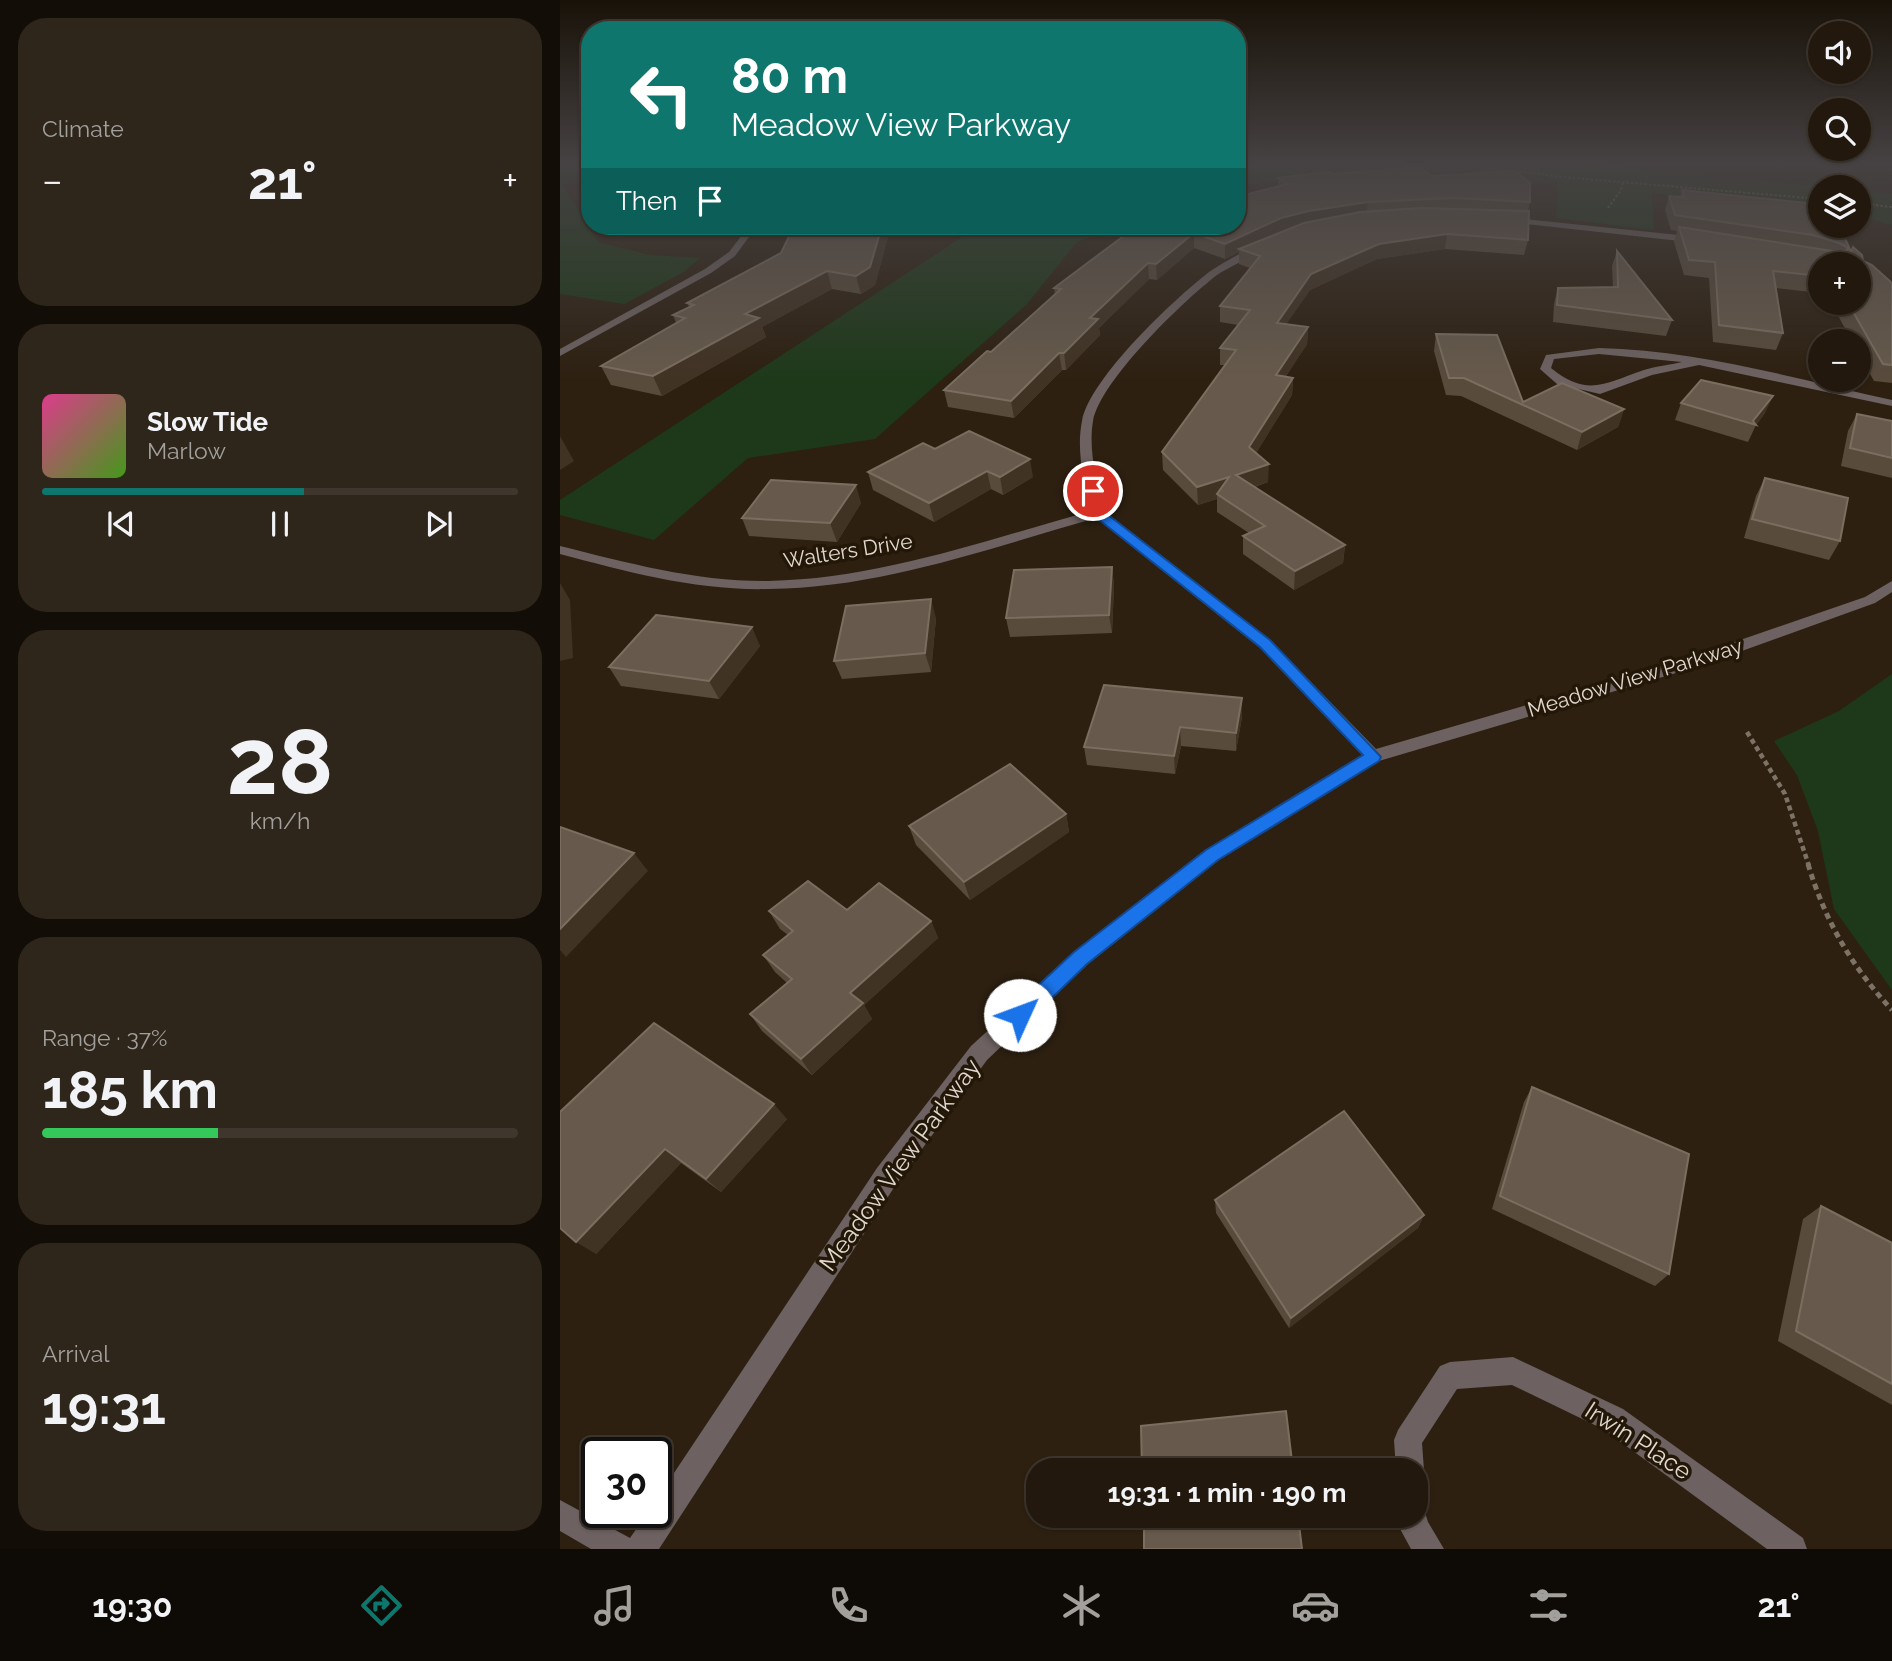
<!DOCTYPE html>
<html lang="en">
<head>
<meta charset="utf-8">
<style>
  :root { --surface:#22180d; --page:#2e251b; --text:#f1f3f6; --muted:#a2a09d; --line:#3f372e; --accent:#0f766e }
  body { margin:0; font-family:Raleway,sans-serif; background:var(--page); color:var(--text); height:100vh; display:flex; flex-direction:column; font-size:26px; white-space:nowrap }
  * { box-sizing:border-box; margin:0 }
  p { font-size:23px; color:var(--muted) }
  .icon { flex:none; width:38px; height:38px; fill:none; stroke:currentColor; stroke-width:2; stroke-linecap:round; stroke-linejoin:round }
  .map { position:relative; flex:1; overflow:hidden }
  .panel { display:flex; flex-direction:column; gap:18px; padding:18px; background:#130d07; width:560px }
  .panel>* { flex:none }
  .banner { position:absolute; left:21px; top:21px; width:665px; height:214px; border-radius:28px; box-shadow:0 2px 5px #0004,0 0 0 2px var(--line); background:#0f766e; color:#fff; overflow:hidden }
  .buttons { position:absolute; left:1248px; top:21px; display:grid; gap:14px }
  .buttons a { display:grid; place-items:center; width:63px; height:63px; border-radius:50%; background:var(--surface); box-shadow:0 2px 5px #0004,0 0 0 2px var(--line); font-size:35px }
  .speed { position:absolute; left:21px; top:1437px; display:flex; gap:14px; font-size:35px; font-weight:700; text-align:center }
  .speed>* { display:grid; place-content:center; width:91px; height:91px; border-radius:50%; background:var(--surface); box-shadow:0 2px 5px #0004,0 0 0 2px var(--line); line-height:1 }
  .speed .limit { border:4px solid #111; border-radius:10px; background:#fff; color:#111 }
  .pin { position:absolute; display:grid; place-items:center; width:60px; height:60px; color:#fff; margin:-30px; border:4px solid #fff; border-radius:50%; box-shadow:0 2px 7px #0007 }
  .me { position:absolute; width:77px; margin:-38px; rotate:47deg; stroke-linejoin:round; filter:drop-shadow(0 0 5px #0008) }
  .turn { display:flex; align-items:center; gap:24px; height:147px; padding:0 35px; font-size:32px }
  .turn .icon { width:91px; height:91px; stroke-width:2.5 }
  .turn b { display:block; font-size:49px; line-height:60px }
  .then { display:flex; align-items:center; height:66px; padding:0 35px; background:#0003; gap:14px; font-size:26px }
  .big { font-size:52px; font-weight:700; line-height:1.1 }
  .panel .card { flex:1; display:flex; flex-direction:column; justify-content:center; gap:10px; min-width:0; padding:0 24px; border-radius:28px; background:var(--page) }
  .panel .dial { align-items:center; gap:0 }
  .dial b { font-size:91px; line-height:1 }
  .song { display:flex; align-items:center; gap:21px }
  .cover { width:84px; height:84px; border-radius:10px; background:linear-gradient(135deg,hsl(330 70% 55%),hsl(100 70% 35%)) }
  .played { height:7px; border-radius:4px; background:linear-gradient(90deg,var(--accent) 55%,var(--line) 55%) }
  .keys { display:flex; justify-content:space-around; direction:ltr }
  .heat { display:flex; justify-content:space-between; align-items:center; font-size:38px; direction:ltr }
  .charge { height:10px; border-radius:5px; background:linear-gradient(90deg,#34c759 37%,var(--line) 0) }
  .trip { position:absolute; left:466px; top:1458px; width:402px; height:70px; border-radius:28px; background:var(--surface); box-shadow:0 2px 5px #0004,0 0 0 2px var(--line); font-weight:700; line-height:70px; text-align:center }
  .tabs { display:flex; height:112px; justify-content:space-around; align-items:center; background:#0e0a05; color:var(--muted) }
  .tabs .icon { width:49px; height:49px }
  .tabs .current { color:var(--accent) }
  .tabs b { font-size:32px; color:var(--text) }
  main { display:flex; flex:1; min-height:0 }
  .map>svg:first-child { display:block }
  .green { fill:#1e391a }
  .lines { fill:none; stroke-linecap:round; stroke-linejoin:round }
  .path-far2 { stroke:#7d7266; stroke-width:2; stroke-dasharray:2.5 2; stroke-linecap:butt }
  .path-far1 { stroke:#7d7266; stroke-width:4.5; stroke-dasharray:5 3.5; stroke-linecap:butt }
  .path { stroke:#7d7266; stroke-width:5; stroke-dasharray:6 4.5; stroke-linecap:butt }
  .minor { fill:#6d6261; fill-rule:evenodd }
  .wall { fill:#584b3c }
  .shaded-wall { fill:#413324 }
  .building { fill:#675a4c; stroke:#7a6e60; stroke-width:2 }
  .route { fill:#1a73e8; stroke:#114b97; stroke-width:2 }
  .labels { text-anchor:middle; stroke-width:7; stroke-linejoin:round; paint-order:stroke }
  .street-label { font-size:21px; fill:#e1d8cf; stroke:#231708 }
  .near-street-label { font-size:24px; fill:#e1d8cf; stroke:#231708 }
</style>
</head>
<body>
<main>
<section class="panel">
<div class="card"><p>Climate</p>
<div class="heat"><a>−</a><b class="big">21°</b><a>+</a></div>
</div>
<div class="card">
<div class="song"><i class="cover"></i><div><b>Slow Tide</b><p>Marlow</p></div></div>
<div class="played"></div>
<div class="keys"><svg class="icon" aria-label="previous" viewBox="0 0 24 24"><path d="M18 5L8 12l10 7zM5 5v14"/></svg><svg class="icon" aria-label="pause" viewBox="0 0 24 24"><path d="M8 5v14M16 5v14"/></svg><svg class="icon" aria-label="next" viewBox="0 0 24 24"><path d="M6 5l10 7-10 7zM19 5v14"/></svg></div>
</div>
<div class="card dial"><b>28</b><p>km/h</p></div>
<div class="card"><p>Range · 37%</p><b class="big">185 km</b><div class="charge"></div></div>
<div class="card"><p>Arrival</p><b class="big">19:31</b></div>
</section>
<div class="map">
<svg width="1332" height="1549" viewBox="0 0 1332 1549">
  <rect width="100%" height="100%" fill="#2d2011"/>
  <!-- green -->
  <g class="green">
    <polygon points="0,163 30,163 2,184 38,242 90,255 140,258 124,272 64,304 0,294"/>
    <polygon points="677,163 1015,163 1264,187 1260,187 1260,210 1092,193 1094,230 996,218 998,183 898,172 784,172 677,186"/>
    <polygon points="1298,191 1332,194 1332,225 1299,216"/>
    <polygon points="419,226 561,226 517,242 467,304 315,439 188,458 94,540 0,515 0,500"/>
    <polygon points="1332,674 1332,990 1274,909 1258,831 1237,775 1214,741 1279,711"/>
  </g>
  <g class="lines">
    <!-- path-far2 -->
    <g class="path-far2">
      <polyline points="883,163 1013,178 1260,199"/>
      <polyline points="1298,203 1332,207"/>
      <polyline points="1048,208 1061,190 1063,182"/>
    </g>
    <!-- path-far1 -->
    <polyline class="path-far1" points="1187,732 1225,794 1249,866"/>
    <!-- path -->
    <path class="path" d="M 1248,864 C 1265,921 1292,967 1332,1010"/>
    <!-- minor -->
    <g class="minor">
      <polygon points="944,217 1138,237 1142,240 1138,243 947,222"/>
      <polygon points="189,226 197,226 175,256 151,273 0,356 0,349 145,269 169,252"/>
      <path d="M 696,246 L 703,248 C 690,259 672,265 657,275 C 623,301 541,380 533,421 C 528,451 537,482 544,511 L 710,640 L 816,749 L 1131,657 L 1305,597 L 1332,581 L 1332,592 L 1315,603 L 1143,665 L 819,761 L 659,860 L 528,964 L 427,1060 L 335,1186 L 99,1549 L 31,1549 L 0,1531 L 0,1500 L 70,1538 L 88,1512 L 96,1512 L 96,1500 L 317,1168 L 411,1046 L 514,952 L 645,850 L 802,755 L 700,648 L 536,518 C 430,548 321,588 209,589 C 138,591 68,572 0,554 L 0,546 C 68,563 138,582 209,581 C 319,579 426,540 531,511 C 524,482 516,451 522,421 C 530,378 614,299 649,272 C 664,262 680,253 696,246 Z"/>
      <path d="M 1039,348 C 1138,350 1236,379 1332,400 L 1332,406 L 1139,365 L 1092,375 L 1040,394 L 997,384 L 980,369 L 986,355 ZM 1039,354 L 1122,362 C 1110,365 1096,366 1084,370 C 1045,383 1028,398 991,368 L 994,359 Z"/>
      <polygon points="953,1357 1063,1409 1243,1538 1247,1549 1207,1549 1043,1429 952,1385 897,1389 862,1443 864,1470 860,1480 856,1482 856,1470 836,1470 834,1440 838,1430 880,1366 890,1362"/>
      <polygon points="856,1502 863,1506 868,1522 884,1549 851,1549 839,1527 838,1516 856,1516"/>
    </g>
  </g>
  <!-- wall -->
  <g class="wall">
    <polygon points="773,174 970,202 968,211 968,240 964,255 885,249 817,259 750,290 726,324 748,327 747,344 726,376 733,378 732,395 696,453 708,482 695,487 785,545 783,563 734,590 683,554 683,536 689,533 657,512 657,499 638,505 603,470 602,452 665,365 660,365 660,348 678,325 660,322 660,306 690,268 679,264 679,252 665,259 634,248 597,280 589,279 539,328 540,335 506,370 502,370 454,418 388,407 384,390 431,352 495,295 494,288 686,189 686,195 718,186 718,178"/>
    <polygon points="1122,190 1271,226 1291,252 1332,283 1332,383 1314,381 1298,352 1298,341 1292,341 1271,303 1298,303 1298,264 1260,264 1260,293 1216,288 1223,333 1216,350 1153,342 1149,278 1124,275 1114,242 1117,231 1111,230 1105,210 1109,196 1120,197"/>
    <polygon points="330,229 315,285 301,294 272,289 202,327 206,337 102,396 51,385 41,366 116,323 113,315 129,307 127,303"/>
    <polygon points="1057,251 1112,320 1106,336 993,322 994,304 998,288 1053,287 1052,266"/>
    <polygon points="876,334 963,402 1064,409 1058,427 1017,450 901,396 886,395 874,351"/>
    <polygon points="1121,403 1205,413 1196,425 1188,442 1115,420"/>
    <polygon points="1297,414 1332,421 1332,478 1281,466 1288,431"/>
    <polygon points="375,449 473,477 443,495 431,489 374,522 313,490 308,472"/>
    <polygon points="1205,478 1280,541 1269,560 1184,538 1196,496"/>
    <polygon points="301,503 277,542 189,536 182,518"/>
    <polygon points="552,567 554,586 552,633 450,637 446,618"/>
    <polygon points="376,618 371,672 282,679 274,661"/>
    <polygon points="200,646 159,699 61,686 49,667"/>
    <polygon points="544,685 682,717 676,751 621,746 615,774 527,765 524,747"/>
    <polygon points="506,814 509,832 410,900 356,845 349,826"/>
    <polygon points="287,910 371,921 378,938 304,1005 312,1019 252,1075 202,1031 190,1014 227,983 215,972 203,955 228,935 220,929 209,911"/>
    <polygon points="972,1087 1109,1274 1095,1286 932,1209 964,1102"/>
    <polygon points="0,1112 227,1119 161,1192 121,1163 36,1254"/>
    <polygon points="655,1200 864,1215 858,1228 729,1328 656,1213"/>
    <polygon points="1261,1206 1332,1243 1332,1405 1218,1341 1243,1219"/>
  </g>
  <!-- shaded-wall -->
  <g class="shaded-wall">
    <polygon points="686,189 686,204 677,197"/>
    <polygon points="808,202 806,216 679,249 679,252 665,259 665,244 721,218 749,211"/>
    <polygon points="322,226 329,226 330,229 315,285 301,294 296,276"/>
    <polygon points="634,233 634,248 597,280 596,264"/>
    <polygon points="887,234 885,249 817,259 750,290 716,339 717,323 751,274 819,244"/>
    <polygon points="588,263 589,279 539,328 540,335 506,370 504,353 530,318"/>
    <polygon points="267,271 272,289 202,327 206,337 102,396 93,376 185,314"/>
    <polygon points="748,327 747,344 716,392 716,375"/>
    <polygon points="499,353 502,370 454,418 451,401"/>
    <polygon points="733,378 732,395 689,465 689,447"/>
    <polygon points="1213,396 1205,413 1196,425 1193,421"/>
    <polygon points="1064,409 1058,427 1017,450 1022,432"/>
    <polygon points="0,436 14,461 0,470"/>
    <polygon points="470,459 473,477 443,495 440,477"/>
    <polygon points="709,464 708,482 676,493 676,475"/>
    <polygon points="427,471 431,489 374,522 369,503"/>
    <polygon points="669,477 657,494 657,499 638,505 637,487"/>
    <polygon points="296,485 301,503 277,542 270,523"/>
    <polygon points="785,545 783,563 734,590 735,571"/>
    <polygon points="552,567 554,586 552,633 549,615"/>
    <polygon points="0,583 10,600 13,658 0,661"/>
    <polygon points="371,599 376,618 371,672 365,653"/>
    <polygon points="192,627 200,646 159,699 149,681"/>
    <polygon points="682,698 682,717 676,751 676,733"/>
    <polygon points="620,727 621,746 615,774 614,756"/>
    <polygon points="506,814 509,832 410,900 404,882"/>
    <polygon points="74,853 88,871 6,957 0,950 0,929"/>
    <polygon points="371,921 378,938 304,1005 312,1019 252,1075 241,1059 290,993"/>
    <polygon points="214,1104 227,1119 161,1192 146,1179"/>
    <polygon points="105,1149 121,1163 36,1254 16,1242"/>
    <polygon points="864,1215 858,1228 729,1328 731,1318"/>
  </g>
  <!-- building -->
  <g class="building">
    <polygon points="859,167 872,176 956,171 970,183 970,202 894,198 808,202 749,211 721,218 665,244 634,233 596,264 588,263 530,318 538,319 504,353 499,353 451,401 384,390 427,351 431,352 501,289 494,288 577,226 677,226 677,197 727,184 718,178 769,172 773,174"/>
    <polygon points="684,187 686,189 677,197 677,189"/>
    <polygon points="1122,190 1247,203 1260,215 1260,226 1271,226 1285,238 1291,252 1293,247 1302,255 1303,261 1312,265 1332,283 1332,365 1323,364 1288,303 1298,303 1298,264 1260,264 1260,276 1213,271 1223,333 1159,325 1155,262 1129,260 1119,227 1272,251 1286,251 1288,248 1279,243 1253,235 1115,215 1109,196 1124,197"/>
    <polygon points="861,208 969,211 968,240 887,234 819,244 751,274 717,323 748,327 716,375 733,378 689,447 709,464 676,475 785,545 735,571 683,536 705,526 657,494 669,477 637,487 602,452 676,350 660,348 690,310 660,306 700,256 679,249 744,223 800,212"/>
    <polygon points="234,226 322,226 310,267 296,276 267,271 185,314 199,318 93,376 41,366 125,318 113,315 134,305 127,303 221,253"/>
    <polygon points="1057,251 1112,320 997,305 998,288 1058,287"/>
    <polygon points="876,334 937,335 963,402 1002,383 1064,409 1022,432 904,378 889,378"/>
    <polygon points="1141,380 1213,396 1193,421 1196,425 1121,403"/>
    <polygon points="1297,414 1332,421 1332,458 1290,448"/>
    <polygon points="409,431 470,459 440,477 427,471 369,503 308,472 363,443 375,449"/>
    <polygon points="1205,478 1288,498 1280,541 1192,519"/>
    <polygon points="211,480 296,485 270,523 182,518"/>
    <polygon points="552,567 549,615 446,618 454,570"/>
    <polygon points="371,599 365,653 274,661 286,606"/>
    <polygon points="96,615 192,627 149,681 49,667"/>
    <polygon points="544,685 682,698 676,733 620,727 614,756 524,747"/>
    <polygon points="450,764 506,814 404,882 349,826"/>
    <polygon points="0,827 74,853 0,929"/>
    <polygon points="248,881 287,910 319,883 371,921 290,993 303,1003 241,1059 190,1014 232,979 203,955 233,931 209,911"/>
    <polygon points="94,1023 214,1104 146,1179 105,1149 16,1242 0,1228 0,1112"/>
    <polygon points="972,1087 1129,1154 1109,1274 940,1196"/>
    <polygon points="784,1111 864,1215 731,1318 655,1200"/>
    <polygon points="1261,1206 1332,1243 1332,1384 1236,1331"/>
    <polygon points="726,1411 733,1470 582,1470 581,1426"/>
    <polygon points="584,1516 738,1516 742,1549 584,1549"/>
  </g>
  <!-- sky -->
  <linearGradient id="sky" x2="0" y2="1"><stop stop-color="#191209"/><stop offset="0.43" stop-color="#464243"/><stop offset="1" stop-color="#464243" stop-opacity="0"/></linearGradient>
  <rect width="1332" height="380" fill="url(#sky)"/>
  <!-- route -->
  <polygon class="route" points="533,487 539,491 543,511 710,640 821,757 819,761 658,860 527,964 467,1022 460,1024 453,1022 450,1015 453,1009 514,952 646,850 803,755 700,647 533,515 527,491"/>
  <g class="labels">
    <!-- street labels -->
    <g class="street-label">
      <text transform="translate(288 551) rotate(-9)" y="7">Walters Drive</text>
      <text transform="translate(1075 678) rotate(-17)" y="7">Meadow View Parkway</text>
    </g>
    <!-- near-street labels -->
    <g class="near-street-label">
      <text transform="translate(340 1165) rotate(-54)" y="8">Meadow View Parkway</text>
      <text transform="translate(1078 1441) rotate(33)" y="8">Irwin Place</text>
    </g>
  </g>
</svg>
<div class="buttons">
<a><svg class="icon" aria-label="sound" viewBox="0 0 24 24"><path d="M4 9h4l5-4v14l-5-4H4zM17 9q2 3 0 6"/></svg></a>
<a><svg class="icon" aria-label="search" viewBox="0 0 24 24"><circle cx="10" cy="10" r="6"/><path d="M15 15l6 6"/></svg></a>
<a><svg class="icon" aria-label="layers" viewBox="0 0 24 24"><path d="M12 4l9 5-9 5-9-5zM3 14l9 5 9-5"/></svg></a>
<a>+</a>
<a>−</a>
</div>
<div class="speed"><div class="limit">30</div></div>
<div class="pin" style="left:533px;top:491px;background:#d93025"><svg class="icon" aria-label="arrive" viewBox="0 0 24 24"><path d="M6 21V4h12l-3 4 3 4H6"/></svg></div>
<svg class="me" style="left:460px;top:1015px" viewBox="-20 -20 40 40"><circle r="19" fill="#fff"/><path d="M0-13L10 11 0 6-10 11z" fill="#1a73e8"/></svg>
<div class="trip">19:31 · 1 min · 190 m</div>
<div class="banner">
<div class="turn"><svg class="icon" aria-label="left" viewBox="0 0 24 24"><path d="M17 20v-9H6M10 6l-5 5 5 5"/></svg><div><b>80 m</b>Meadow View Parkway</div></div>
<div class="then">Then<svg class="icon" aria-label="arrive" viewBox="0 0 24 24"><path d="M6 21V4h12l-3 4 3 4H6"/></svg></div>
</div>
</div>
</main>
<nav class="tabs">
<b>19:30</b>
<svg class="icon current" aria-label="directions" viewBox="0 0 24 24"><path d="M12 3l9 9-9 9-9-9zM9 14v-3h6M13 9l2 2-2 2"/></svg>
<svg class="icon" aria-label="music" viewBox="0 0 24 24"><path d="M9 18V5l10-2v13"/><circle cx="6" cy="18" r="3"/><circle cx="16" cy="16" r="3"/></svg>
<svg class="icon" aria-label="phone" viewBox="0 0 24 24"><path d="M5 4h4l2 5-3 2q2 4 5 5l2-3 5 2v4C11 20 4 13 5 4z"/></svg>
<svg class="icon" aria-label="climate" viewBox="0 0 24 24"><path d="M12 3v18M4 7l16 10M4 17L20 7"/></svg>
<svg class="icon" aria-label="car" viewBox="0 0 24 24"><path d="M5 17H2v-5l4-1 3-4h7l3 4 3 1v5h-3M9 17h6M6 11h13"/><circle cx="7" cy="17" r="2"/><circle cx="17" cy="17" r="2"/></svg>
<svg class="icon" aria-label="filters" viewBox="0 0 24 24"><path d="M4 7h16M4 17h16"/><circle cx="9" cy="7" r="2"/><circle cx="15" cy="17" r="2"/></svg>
<b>21°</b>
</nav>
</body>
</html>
